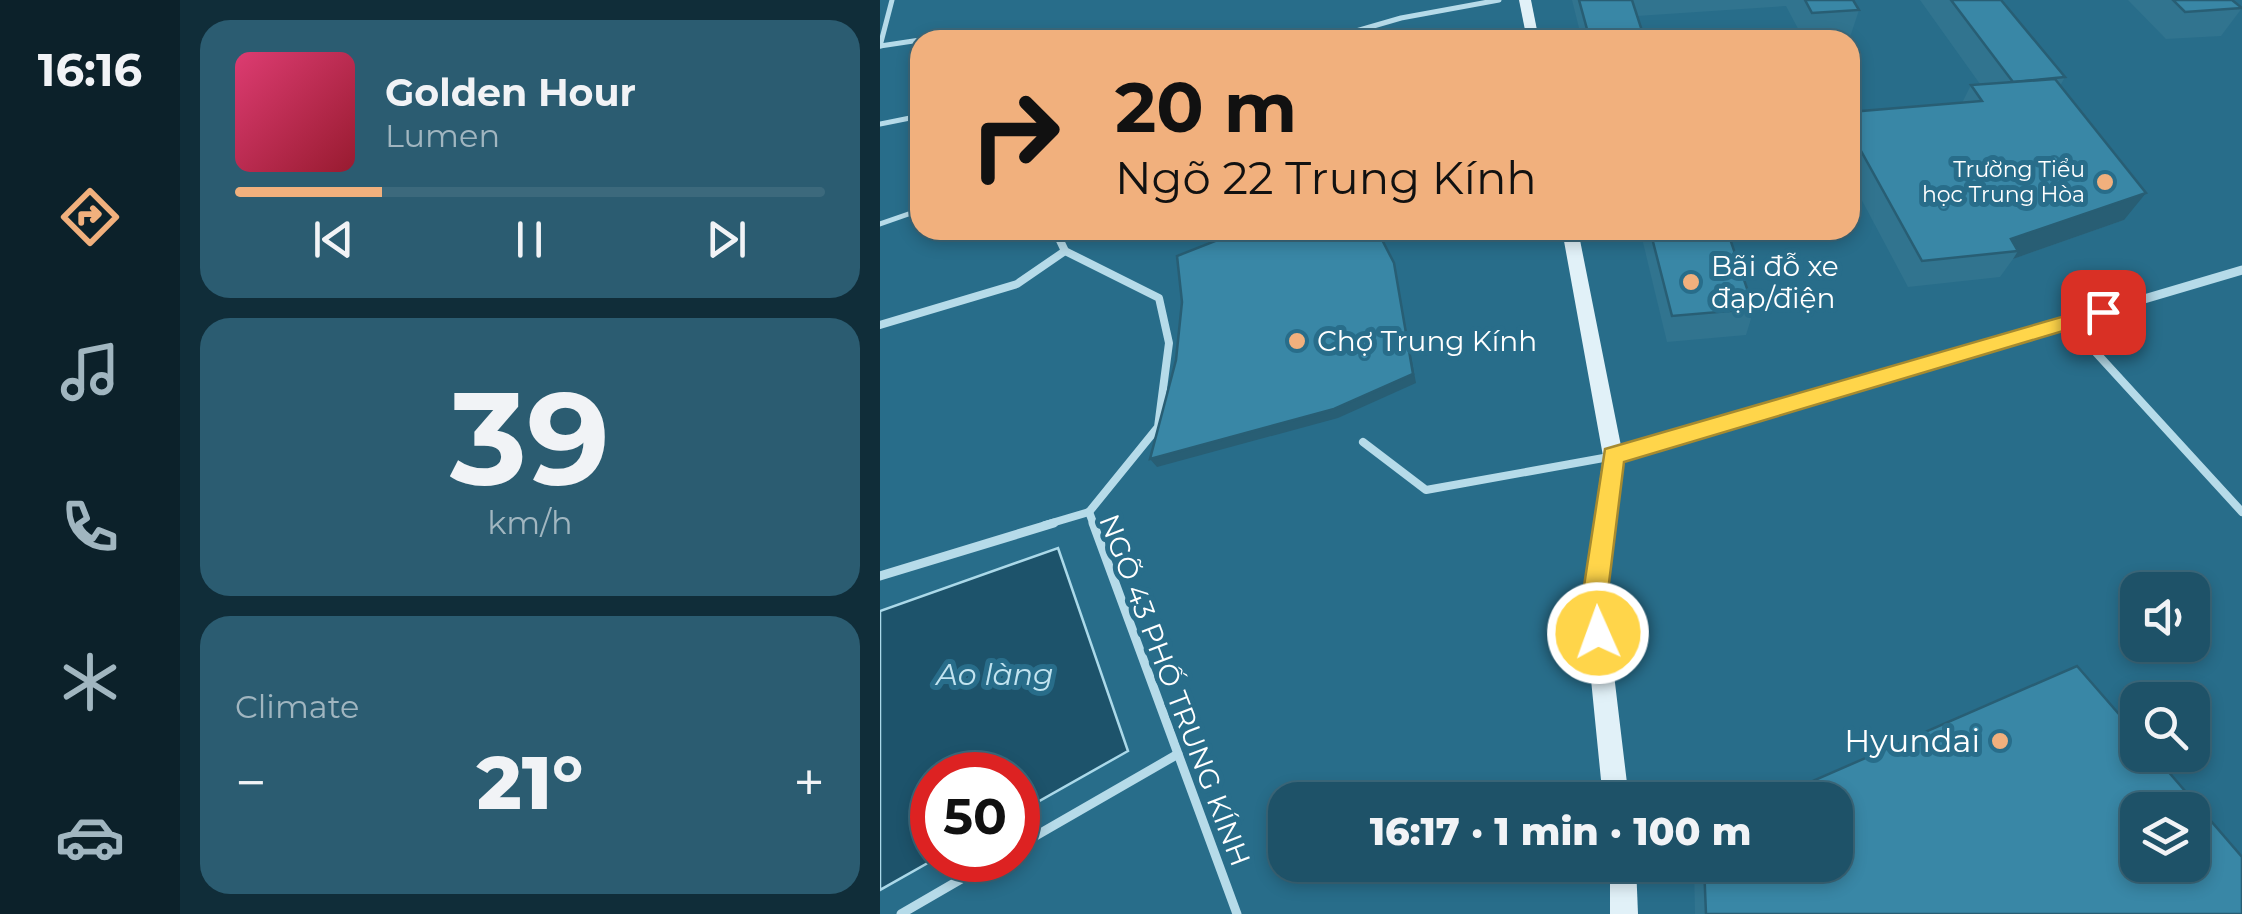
<!DOCTYPE html>
<html lang="en">
<head>
<meta charset="utf-8">
<style>
  :root { --surface:#1e5268; --page:#2b5c71; --text:#f1f3f6; --muted:#a1b6c0; --line:#3c697c; --accent:#f1b07d }
  body { margin:0; font-family:Montserrat,sans-serif; background:var(--page); color:var(--text); height:100vh; display:flex; flex-direction:column; font-size:38px; white-space:nowrap }
  * { box-sizing:border-box; margin:0 }
  p { font-size:32px; color:var(--muted) }
  .icon { flex:none; width:55px; height:55px; fill:none; stroke:currentColor; stroke-width:2; stroke-linecap:round; stroke-linejoin:round }
  .map { position:relative; flex:1; overflow:hidden }
  .panel { display:flex; flex-direction:column; gap:20px; padding:20px; background:#102d39; width:700px }
  .panel>* { flex:none }
  .hud { position:absolute; left:30px; top:30px; width:950px; height:210px; border-radius:30px; box-shadow:0 5px 15px #0003,0 0 0 2px var(--line); background:#f1b07d; color:#111; overflow:hidden }
  .fabs { position:absolute; left:1240px; top:572px; display:grid; gap:20px }
  .fabs a { display:grid; place-items:center; width:90px; height:90px; border-radius:20px; background:var(--surface); box-shadow:0 5px 15px #0003,0 0 0 2px var(--line); font-size:50px }
  .speed { position:absolute; left:30px; top:752px; display:flex; gap:20px; font-size:50px; font-weight:700; text-align:center }
  .speed>* { display:grid; place-content:center; width:130px; height:130px; border-radius:50%; background:var(--surface); box-shadow:0 5px 15px #0003,0 0 0 2px var(--line); line-height:1 }
  .speed .limit { border:15px solid #d22; background:#fff; color:#111 }
  .pin { position:absolute; display:grid; place-items:center; width:85px; height:85px; color:#fff; margin:-42px; border-radius:20px; box-shadow:0 5px 15px #0006 }
  .me { position:absolute; width:110px; margin:-55px; rotate:358deg; stroke-linejoin:round; filter:drop-shadow(0 0 8px #0008) }
  .turn { display:flex; align-items:center; gap:35px; height:210px; padding:0 40px; font-size:45px }
  .turn .icon { width:130px; height:130px; stroke-width:2.5 }
  .turn b { display:block; font-size:70px; line-height:85px }
  .big { font-size:75px; font-weight:800; line-height:1.1 }
  .panel .tile { flex:1; display:flex; flex-direction:column; justify-content:center; gap:15px; min-width:0; padding:0 35px; border-radius:30px; background:var(--page) }
  .panel .dial { align-items:center; gap:0 }
  .dial b { font-size:130px; line-height:1 }
  .song { display:flex; align-items:center; gap:30px }
  .cover { width:120px; height:120px; border-radius:15px; background:linear-gradient(135deg,hsl(340 70% 55%),hsl(350 70% 35%)) }
  .played { height:10px; border-radius:5px; background:linear-gradient(90deg,var(--accent) 25%,var(--line) 25%) }
  .keys { display:flex; justify-content:space-around; direction:ltr }
  .heat { display:flex; justify-content:space-between; align-items:center; font-size:55px; direction:ltr }
  .trip { position:absolute; left:388px; top:782px; width:585px; height:100px; border-radius:30px; background:var(--surface); box-shadow:0 5px 15px #0003,0 0 0 2px var(--line); font-weight:800; line-height:100px; text-align:center }
  main { display:flex; flex:1; min-height:0 }
  .dock { display:flex; flex-direction:column; width:180px; justify-content:space-around; align-items:center; background:#0c212a; color:var(--muted) }
  .dock .icon { width:70px; height:70px }
  .dock .selected { color:var(--accent) }
  .dock b { font-size:45px; color:var(--text) }
  .map>svg:first-child { display:block }
  .water { fill:#1d536b; stroke:#abd9e9; stroke-width:2.5 }
  .lines { fill:none; stroke-linecap:round; stroke-linejoin:round }
  .service-far2 { stroke:#b6dbe9; stroke-width:5 }
  .service-far1 { stroke:#b6dbe9; stroke-width:8 }
  .service { stroke:#b6dbe9; stroke-width:9 }
  .minor { stroke:#b6dbe9; stroke-width:9 }
  .secondary { fill:#e1f1f8; fill-rule:evenodd }
  .wall { fill:#31748f }
  .shaded-wall { fill:#285e74 }
  .building { fill:#3987a6; stroke:#285e74; stroke-width:2.5; fill-rule:evenodd }
  .route { fill:#ffd54a; stroke:#a68a30; stroke-width:2.5 }
  .poi-dot { fill:#f1b07d; stroke:#286d8a; stroke-width:4 }
  .labels { text-anchor:middle; stroke-width:10; stroke-linejoin:round; paint-order:stroke }
  .far-poi-label { font-size:22px; fill:#fff; stroke:#286d8a; text-anchor:end }
  .poi-label { font-size:28px; fill:#fff; stroke:#286d8a; text-anchor:start }
  .street-label { font-size:28px; fill:#fff; stroke:#286d8a }
  .water-label { font-size:30px; font-style:italic; fill:#c2e4f0; stroke:#286d8a }
  .near-poi-label { font-size:32px; fill:#fff; stroke:#286d8a; text-anchor:end }
</style>
</head>
<body>
<main>
<nav class="dock">
<b>16:16</b>
<svg class="icon selected" aria-label="directions" viewBox="0 0 24 24"><path d="M12 3l9 9-9 9-9-9zM9 14v-3h6M13 9l2 2-2 2"/></svg>
<svg class="icon" aria-label="music" viewBox="0 0 24 24"><path d="M9 18V5l10-2v13"/><circle cx="6" cy="18" r="3"/><circle cx="16" cy="16" r="3"/></svg>
<svg class="icon" aria-label="phone" viewBox="0 0 24 24"><path d="M5 4h4l2 5-3 2q2 4 5 5l2-3 5 2v4C11 20 4 13 5 4z"/></svg>
<svg class="icon" aria-label="climate" viewBox="0 0 24 24"><path d="M12 3v18M4 7l16 10M4 17L20 7"/></svg>
<svg class="icon" aria-label="car" viewBox="0 0 24 24"><path d="M5 17H2v-5l4-1 3-4h7l3 4 3 1v5h-3M9 17h6M6 11h13"/><circle cx="7" cy="17" r="2"/><circle cx="17" cy="17" r="2"/></svg>
</nav>
<section class="panel">
<div class="tile">
<div class="song"><i class="cover"></i><div><b>Golden Hour</b><p>Lumen</p></div></div>
<div class="played"></div>
<div class="keys"><svg class="icon" aria-label="previous" viewBox="0 0 24 24"><path d="M18 5L8 12l10 7zM5 5v14"/></svg><svg class="icon" aria-label="pause" viewBox="0 0 24 24"><path d="M8 5v14M16 5v14"/></svg><svg class="icon" aria-label="next" viewBox="0 0 24 24"><path d="M6 5l10 7-10 7zM19 5v14"/></svg></div>
</div>
<div class="tile dial"><b>39</b><p>km/h</p></div>
<div class="tile"><p>Climate</p>
<div class="heat"><a>−</a><b class="big">21°</b><a>+</a></div>
</div>
</section>
<div class="map">
<svg width="1362" height="914" viewBox="0 0 1362 914">
  <rect width="100%" height="100%" fill="#286d8a"/>
  <!-- water -->
  <polygon class="water" points="178,548 248,751 138,813 138,775 52,775 53,860 0,890 0,611"/>
  <g class="lines">
    <!-- service-far2 -->
    <g class="service-far2">
      <polyline points="42,40 79,35 78,40"/>
      <polyline points="445,40 521,18 619,0"/>
      <polyline points="0,46 12,0"/>
      <polyline points="0,46 40,40"/>
      <polyline points="0,124 40,116"/>
      <polyline points="0,224 40,210"/>
    </g>
    <!-- service-far1 -->
    <g class="service-far1">
      <polyline points="175,230 185,251 279,298 289,343 278,427 209,512"/>
      <polyline points="1188,322 1362,512"/>
      <polyline points="0,325 137,284 185,251"/>
      <polyline points="483,442 546,490 729,457"/>
      <polyline points="209,512 214,525"/>
      <polyline points="165,525 209,512"/>
    </g>
    <!-- service -->
    <g class="service">
      <polyline points="213,523 357,914"/>
      <polyline points="0,576 174,523"/>
      <polyline points="138,846 298,754"/>
      <polyline points="21,914 114,860"/>
    </g>
    <!-- minor -->
    <polyline class="minor" points="733,456 1362,270"/>
    <!-- secondary -->
    <g class="secondary">
      <polygon points="639,0 651,0 659,40 647,40"/>
      <polygon points="682,230 698,230 743,456 725,599 749,800 723,800 703,599 723,456"/>
      <polygon points="730,865 756,865 758,914 730,914"/>
    </g>
  </g>
  <!-- wall -->
  <g class="wall">
    <polygon points="692,0 973,0 979,10 970,37 924,40 906,6 757,16 765,40 702,40"/>
    <polygon points="1040,0 1121,0 1185,77 1180,86 1244,220 1133,259 1120,277 1028,287 970,178 970,112 1082,103 1091,85 1100,84"/>
    <polygon points="1248,0 1352,0 1362,8 1341,36 1286,39"/>
    <polygon points="760,230 847,230 874,309 866,335 787,342"/>
    <polygon points="814,865 955,865 1362,914 815,914"/>
  </g>
  <!-- shaded-wall -->
  <g class="shaded-wall">
    <polygon points="1266,193 1244,220 1133,259 1138,251 1131,239"/>
    <polygon points="514,263 536,383 458,418 277,467 270,459"/>
  </g>
  <!-- building -->
  <g class="building">
    <polygon points="699,0 752,0 765,40 710,40"/>
    <polygon points="925,0 973,0 979,10 932,13"/>
    <polygon points="1071,0 1121,0 1185,77 1133,82"/>
    <polygon points="1293,0 1352,0 1362,8 1305,12"/>
    <polygon points="1175,79 1266,193 1131,239 1138,251 1042,261 970,131 970,112 1102,101 1091,85"/>
    <polygon points="363,230 497,230 514,263 533,374 454,409 270,459 296,360 302,302 297,256"/>
    <polygon points="770,230 847,230 874,309 792,316"/>
    <path d="M 1197,666 L 1258,736 L 1258,755 L 1274,755 L 1362,857 L 1362,914 L 826,914 L 824,865 L 955,865 L 955,800 L 889,800 ZM 1258,810 L 1312,810 L 1312,865 L 1258,865 Z"/>
  </g>
  <!-- route -->
  <polygon class="route" points="1223,305 1230,307 1230,317 744,462 727,599 731,633 727,642 718,645 709,642 702,599 725,449"/>
  <!-- markers -->
  <g class="poi-dot">
    <circle cx="1225" cy="182" r="10"/>
    <circle cx="811" cy="282" r="10"/>
    <circle cx="417" cy="341" r="10"/>
    <circle cx="1120" cy="741" r="10"/>
  </g>
  <g class="labels">
    <!-- far-poi labels -->
    <g class="far-poi-label">
      <text x="1205" y="177">Trường Tiểu<tspan x="1205" dy="25">học Trung Hòa</tspan></text>
    </g>
    <!-- poi labels -->
    <g class="poi-label">
      <text x="831" y="276">Bãi đỗ xe<tspan x="831" dy="32">đạp/điện</tspan></text>
      <text x="437" y="351">Chợ Trung Kính</text>
    </g>
    <!-- street labels -->
    <g class="street-label">
      <text transform="translate(295 690) rotate(69)" y="10">NGÕ 43 PHỐ TRUNG KÍNH</text>
    </g>
    <!-- water labels -->
    <g class="water-label">
      <text x="115" y="685">Ao làng</text>
    </g>
    <!-- near-poi labels -->
    <g class="near-poi-label">
      <text x="1100" y="752">Hyundai</text>
    </g>
  </g>
</svg>
<div class="fabs">
<a><svg class="icon" aria-label="sound" viewBox="0 0 24 24"><path d="M4 9h4l5-4v14l-5-4H4zM17 9q2 3 0 6"/></svg></a>
<a><svg class="icon" aria-label="search" viewBox="0 0 24 24"><circle cx="10" cy="10" r="6"/><path d="M15 15l6 6"/></svg></a>
<a><svg class="icon" aria-label="layers" viewBox="0 0 24 24"><path d="M12 4l9 5-9 5-9-5zM3 14l9 5 9-5"/></svg></a>
</div>
<div class="speed"><div class="limit">50</div></div>
<div class="pin" style="left:1223px;top:312px;background:#d93025"><svg class="icon" aria-label="arrive" viewBox="0 0 24 24"><path d="M6 21V4h12l-3 4 3 4H6"/></svg></div>
<svg class="me" style="left:718px;top:633px" viewBox="-20 -20 40 40"><circle r="17" fill="#ffd54a" stroke="#fff" stroke-width="3"/><path d="M0-11L8 9 0 5-8 9z" fill="#fff"/></svg>
<div class="trip">16:17 · 1 min · 100 m</div>
<div class="hud">
<div class="turn"><svg class="icon" aria-label="right" viewBox="0 0 24 24"><path d="M7 20v-9h11M14 6l5 5-5 5"/></svg><div><b>20 m</b>Ngõ 22 Trung Kính</div></div>
</div>
</div>
</main>
</body>
</html>
